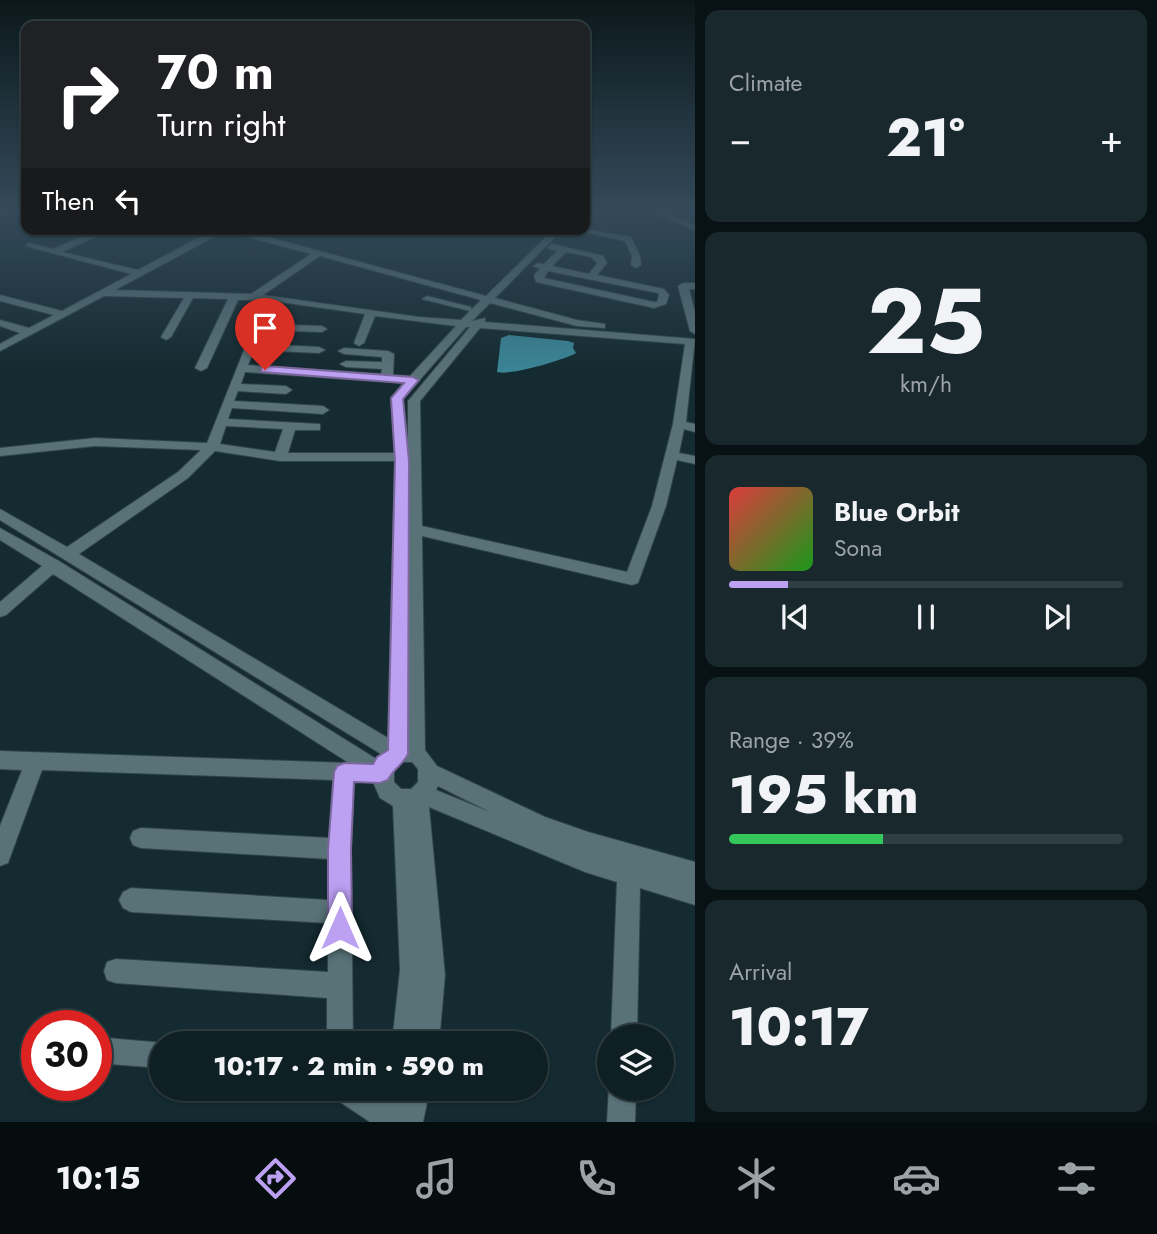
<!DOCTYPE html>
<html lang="en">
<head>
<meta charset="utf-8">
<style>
  :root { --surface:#0f2025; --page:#18282d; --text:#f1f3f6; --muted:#9ba3a7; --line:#2f3e42; --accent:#bca0f2 }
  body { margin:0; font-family:Jost,sans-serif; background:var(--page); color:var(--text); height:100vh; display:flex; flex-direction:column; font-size:26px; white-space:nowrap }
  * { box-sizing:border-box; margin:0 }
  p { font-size:23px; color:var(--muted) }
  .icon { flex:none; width:38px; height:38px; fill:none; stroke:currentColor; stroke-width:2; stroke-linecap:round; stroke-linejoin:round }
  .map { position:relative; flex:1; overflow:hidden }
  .details { display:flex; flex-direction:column; gap:10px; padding:10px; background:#081214; width:462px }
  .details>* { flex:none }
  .hud { position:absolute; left:21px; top:21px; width:569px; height:214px; border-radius:14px; box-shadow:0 2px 5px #0004,0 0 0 2px var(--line); background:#202124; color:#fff; overflow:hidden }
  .tools { position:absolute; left:597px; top:1024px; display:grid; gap:14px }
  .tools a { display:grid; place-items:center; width:77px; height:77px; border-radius:50%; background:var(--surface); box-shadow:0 2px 5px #0004,0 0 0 2px var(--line); font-size:35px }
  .speed { position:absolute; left:21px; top:1010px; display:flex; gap:14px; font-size:35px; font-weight:700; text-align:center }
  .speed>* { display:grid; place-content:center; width:91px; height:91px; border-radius:50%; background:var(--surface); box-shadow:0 2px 5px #0004,0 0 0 2px var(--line); line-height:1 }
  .speed .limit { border:10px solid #d22; background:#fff; color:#111 }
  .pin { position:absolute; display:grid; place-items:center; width:60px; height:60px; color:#fff; margin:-72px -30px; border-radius:50% 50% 50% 0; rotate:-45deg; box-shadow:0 0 7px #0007 }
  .pin .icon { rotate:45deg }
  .me { position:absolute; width:77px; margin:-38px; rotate:0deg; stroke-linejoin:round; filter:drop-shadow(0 0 5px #0008) }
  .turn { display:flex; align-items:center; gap:24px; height:147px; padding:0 21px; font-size:32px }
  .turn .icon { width:91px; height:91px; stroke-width:2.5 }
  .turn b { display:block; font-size:49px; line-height:60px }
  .then { display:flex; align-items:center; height:66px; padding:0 21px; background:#0003; gap:14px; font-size:26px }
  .big { font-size:52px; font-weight:800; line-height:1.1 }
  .details .widget { flex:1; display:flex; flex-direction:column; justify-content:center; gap:10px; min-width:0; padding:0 24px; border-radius:14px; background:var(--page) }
  .details .dial { align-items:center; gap:0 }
  .dial b { font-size:91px; line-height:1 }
  .song { display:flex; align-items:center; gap:21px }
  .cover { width:84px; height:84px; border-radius:10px; background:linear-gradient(135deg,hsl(0 70% 55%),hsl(120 70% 35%)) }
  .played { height:7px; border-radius:4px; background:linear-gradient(90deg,var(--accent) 15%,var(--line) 15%) }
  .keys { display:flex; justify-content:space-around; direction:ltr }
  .heat { display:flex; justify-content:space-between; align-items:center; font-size:38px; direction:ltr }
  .charge { height:10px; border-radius:5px; background:linear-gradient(90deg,#34c759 39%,var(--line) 0) }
  .trip { position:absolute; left:149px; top:1031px; width:399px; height:70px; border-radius:35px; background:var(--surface); box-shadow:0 2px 5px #0004,0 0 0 2px var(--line); font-weight:800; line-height:70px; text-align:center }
  .dock { display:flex; height:112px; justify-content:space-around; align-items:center; background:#060d0f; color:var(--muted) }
  .dock .icon { width:49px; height:49px }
  .dock .selected { color:var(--accent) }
  .dock b { font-size:32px; color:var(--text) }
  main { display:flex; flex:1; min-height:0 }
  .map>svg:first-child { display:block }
  .water { fill:#3a8495 }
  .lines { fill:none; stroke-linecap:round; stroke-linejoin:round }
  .minor-casing { stroke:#32454a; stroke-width:2 }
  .minor { fill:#587278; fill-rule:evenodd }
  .route { fill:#bca0f2; stroke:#7a689d; stroke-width:2 }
</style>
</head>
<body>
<main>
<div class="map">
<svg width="695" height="1122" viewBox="0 0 695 1122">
  <rect width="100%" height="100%" fill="#142b31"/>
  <!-- water -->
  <path class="water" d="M 509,335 L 568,341 L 574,343 L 573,348 L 576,353 C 564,360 510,376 497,372 L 501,338 Z"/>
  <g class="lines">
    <defs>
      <g id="minor">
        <polygon points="0,212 6,212 0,215"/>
        <polygon points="584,212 589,212 584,215"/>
        <polygon points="653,212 664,212 695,225 695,230"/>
        <path d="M 99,229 L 103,232 L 102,234 L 62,252 L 138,270 L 215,229 L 238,229 L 486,296 L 554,229 L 563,229 L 495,298 L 577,320 L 605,324 L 605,328 L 577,326 L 490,303 L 472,321 L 485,318 L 485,322 L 695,339 L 686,422 L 695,424 L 695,432 L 684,429 L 679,453 L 695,456 L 695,464 L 677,460 L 666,506 L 638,583 L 632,585 L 422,536 L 425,750 L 437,766 L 545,817 L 588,832 L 695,862 L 695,905 L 640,888 L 637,1036 L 611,1036 L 617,882 L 585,872 L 429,807 L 445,975 L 439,1043 L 392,1043 L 400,970 L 393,806 L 380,798 L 373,782 L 354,781 L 351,849 L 353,1043 L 327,1043 L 327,998 L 116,983 L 107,980 L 104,971 L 107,962 L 116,959 L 328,972 L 328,923 L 131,912 L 123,908 L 119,900 L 123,892 L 131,888 L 328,900 L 329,859 L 141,848 L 133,845 L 130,838 L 133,831 L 141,828 L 330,838 L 333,780 L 42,770 L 8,863 L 0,866 L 0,826 L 22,770 L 0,769 L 0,751 L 349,763 L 53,574 L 6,615 L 0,617 L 0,602 L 42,566 L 0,540 L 0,528 L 59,561 L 378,760 L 381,754 L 0,520 L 0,509 L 67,547 L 178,472 L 201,450 L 95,446 L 0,456 L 0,448 L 95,438 L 207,443 L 264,300 L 238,300 L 207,368 L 201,371 L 195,368 L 228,299 L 193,298 L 171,337 L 166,340 L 161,337 L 184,298 L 104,296 L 0,351 L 0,344 L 20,333 L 0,326 L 0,320 L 29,328 L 54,315 L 0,301 L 0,295 L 62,311 L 131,274 L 25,246 L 29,243 L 53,249 ZM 225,231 L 311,254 L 251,294 L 115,290 ZM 320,256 L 481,300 L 471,310 L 471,307 L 427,296 L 422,299 L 470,311 L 461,320 L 419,317 L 263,295 ZM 273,301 L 365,314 L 354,343 L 359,346 L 364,343 L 375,316 L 456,326 L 410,376 L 393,375 L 394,354 L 388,351 L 344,348 L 338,351 L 344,354 L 382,357 L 382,362 L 346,361 L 340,364 L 346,367 L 382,369 L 381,374 L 248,365 L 254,350 L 319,353 L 325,350 L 319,347 L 256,344 L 262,330 L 322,332 L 327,329 L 322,326 L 264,324 ZM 466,327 L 470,327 L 408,401 L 408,448 L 403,399 ZM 480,328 L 685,344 L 673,424 L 652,506 L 627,572 L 422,526 L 420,401 ZM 245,372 L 404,383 L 391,398 L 395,453 L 288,453 L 295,430 L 320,430 L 320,424 L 228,419 L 232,408 L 323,414 L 329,410 L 323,406 L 234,401 L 238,391 L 286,394 L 292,390 L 286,386 L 241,384 ZM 226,426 L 283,429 L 275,452 L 220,444 ZM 215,451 L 280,461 L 395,461 L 388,738 L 79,554 L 188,478 ZM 402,762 L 412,762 L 418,769 L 418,782 L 411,789 L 401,789 L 394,782 L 394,769 ZM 438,786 L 490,812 L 436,790 Z"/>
        <polygon points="569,229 584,229 631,237 640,256 641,265 636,268 631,265 632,256 625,241"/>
        <path d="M 552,244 L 603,256 L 607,263 L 597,275 L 664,289 L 669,295 L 666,304 L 654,308 L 536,282 L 534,275 L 540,269 L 533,266 L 538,263 L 544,264 L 557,251 L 549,249 L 548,247 ZM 566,252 L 591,257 L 597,263 L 589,274 L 552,266 ZM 548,271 L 658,293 L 659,295 L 657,302 L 654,302 L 544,278 Z"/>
        <polygon points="683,283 695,283 695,289 689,289 695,312 695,334 690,331 678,286"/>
        <polygon points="96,1037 164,1043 161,1043 161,1068 96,1063"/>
        <polygon points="609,1086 609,1088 636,1088 635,1122 607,1122"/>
        <polygon points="330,1088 367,1088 378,1095 380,1088 430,1088 423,1122 370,1122 334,1098"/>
      </g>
    </defs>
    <!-- minor casing -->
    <use href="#minor" class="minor-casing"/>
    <!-- minor -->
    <use href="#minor" class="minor"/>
  </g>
  <!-- sky -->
  <linearGradient id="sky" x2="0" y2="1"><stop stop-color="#0b181b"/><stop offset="0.57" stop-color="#344a5a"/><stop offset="1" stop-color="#344a5a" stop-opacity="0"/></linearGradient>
  <rect width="695" height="369" fill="url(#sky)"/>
  <!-- route -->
  <path class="route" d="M 265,366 L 413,377 L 419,380 L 403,399 L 409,461 L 408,754 C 403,765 393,769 388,780 L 380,783 L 354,782 L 351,849 L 352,928 L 348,936 L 340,940 L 331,936 L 328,928 L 328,849 L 334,772 L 337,766 L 344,763 L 373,764 L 377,757 L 388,750 L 395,461 L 391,398 L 404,383 L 261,372 L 261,367 Z"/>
</svg>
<div class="tools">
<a><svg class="icon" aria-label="layers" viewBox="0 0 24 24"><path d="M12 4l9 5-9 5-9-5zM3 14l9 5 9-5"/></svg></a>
</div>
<div class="speed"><div class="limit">30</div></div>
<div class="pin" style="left:265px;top:370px;background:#d93025"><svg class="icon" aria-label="arrive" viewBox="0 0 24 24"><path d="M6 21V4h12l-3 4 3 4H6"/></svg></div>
<svg class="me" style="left:340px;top:928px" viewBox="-20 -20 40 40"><path d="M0-17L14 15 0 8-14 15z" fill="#bca0f2" stroke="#fff" stroke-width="4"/></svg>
<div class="trip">10:17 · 2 min · 590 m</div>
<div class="hud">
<div class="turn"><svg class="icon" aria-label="right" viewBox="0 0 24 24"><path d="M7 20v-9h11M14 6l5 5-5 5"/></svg><div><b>70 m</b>Turn right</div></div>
<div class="then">Then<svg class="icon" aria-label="left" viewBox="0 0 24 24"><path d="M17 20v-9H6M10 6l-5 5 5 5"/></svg></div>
</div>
</div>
<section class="details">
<div class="widget"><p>Climate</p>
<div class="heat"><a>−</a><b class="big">21°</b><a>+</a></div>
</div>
<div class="widget dial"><b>25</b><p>km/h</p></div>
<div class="widget">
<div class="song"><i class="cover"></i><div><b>Blue Orbit</b><p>Sona</p></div></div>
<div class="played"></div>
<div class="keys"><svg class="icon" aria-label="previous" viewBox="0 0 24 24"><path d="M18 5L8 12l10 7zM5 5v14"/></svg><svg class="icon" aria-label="pause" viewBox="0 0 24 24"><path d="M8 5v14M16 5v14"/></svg><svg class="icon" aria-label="next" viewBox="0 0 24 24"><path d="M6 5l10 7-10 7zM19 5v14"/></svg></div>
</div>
<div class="widget"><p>Range · 39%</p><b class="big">195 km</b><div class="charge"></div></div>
<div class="widget"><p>Arrival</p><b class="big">10:17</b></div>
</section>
</main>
<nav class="dock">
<b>10:15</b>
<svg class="icon selected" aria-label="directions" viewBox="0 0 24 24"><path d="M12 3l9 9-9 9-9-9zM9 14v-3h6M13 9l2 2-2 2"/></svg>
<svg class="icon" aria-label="music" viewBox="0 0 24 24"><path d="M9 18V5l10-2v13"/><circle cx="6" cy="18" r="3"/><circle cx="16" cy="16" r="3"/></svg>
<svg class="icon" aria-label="phone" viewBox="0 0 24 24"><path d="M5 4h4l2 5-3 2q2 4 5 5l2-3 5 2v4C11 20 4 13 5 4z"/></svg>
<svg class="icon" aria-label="climate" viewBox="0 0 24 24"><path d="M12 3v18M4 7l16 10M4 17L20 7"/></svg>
<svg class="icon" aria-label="car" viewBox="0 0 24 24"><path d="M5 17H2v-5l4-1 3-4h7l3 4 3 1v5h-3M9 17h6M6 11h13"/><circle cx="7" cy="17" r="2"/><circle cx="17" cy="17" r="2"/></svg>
<svg class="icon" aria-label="filters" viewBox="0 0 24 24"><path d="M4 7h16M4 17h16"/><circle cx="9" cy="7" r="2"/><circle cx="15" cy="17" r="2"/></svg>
</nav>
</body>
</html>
